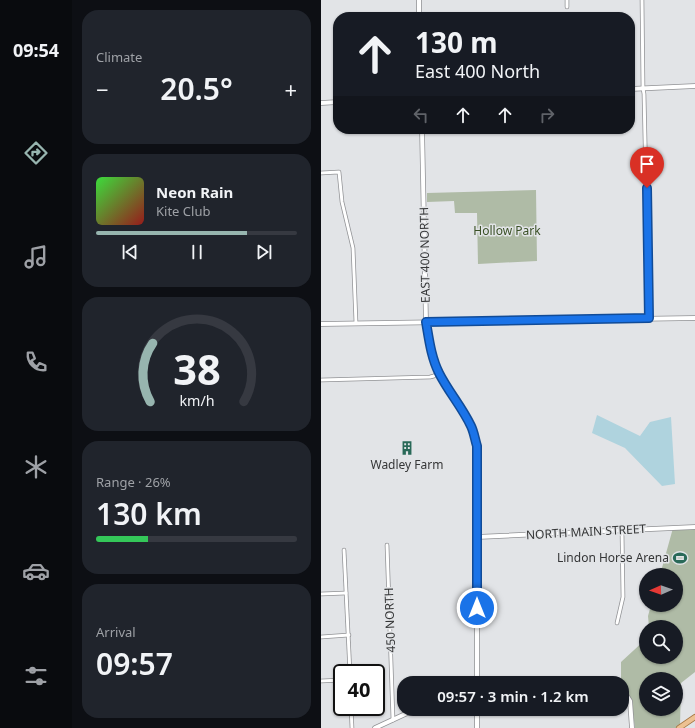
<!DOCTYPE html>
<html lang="en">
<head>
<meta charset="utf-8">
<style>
  :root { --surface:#171b24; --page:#20242c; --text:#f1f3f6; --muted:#9ea1a6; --line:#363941; --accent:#97b5af }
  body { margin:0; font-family:"Noto Sans",sans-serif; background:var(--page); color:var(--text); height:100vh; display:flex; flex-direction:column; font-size:15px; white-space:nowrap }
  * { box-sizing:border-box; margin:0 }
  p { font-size:13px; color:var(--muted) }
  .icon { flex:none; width:22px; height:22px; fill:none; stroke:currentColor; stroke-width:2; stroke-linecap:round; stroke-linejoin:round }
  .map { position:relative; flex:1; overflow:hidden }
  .sheet { display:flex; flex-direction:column; gap:10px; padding:10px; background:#0d0f14; width:249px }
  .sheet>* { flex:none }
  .banner { position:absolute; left:12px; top:12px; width:302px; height:122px; border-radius:16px; box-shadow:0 1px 3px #0004; background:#171b24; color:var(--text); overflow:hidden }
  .needle { width:26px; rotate:268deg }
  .tools { position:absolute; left:318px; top:568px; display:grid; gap:8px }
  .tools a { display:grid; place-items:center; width:44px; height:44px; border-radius:50%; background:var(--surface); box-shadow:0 1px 3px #0004; font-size:20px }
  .speed { position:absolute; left:12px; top:664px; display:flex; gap:8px; font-size:20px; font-weight:700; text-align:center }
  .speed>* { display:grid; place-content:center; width:52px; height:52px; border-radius:50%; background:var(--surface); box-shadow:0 1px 3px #0004; line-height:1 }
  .speed .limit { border:2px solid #111; border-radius:6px; background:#fff; color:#111 }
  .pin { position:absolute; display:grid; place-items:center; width:34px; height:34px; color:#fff; margin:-41px -17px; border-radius:50% 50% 50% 0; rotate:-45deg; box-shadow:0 0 4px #0007 }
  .pin .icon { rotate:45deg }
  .me { position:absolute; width:44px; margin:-22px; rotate:0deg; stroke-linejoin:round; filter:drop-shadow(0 0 3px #0008) }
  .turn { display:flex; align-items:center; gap:14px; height:84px; padding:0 16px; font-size:18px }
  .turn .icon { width:52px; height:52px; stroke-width:2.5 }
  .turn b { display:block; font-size:28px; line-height:34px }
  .lanes { display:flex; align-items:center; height:38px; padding:0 16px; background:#0003; justify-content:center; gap:20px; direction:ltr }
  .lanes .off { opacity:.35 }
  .big { font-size:30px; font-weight:600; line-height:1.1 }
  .sheet .card { flex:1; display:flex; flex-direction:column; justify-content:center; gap:6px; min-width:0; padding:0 14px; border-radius:16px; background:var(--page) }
  .sheet .dial { align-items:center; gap:0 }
  .dial svg { height:104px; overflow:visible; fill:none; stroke:var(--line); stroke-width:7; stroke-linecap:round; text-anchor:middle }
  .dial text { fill:var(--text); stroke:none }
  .song { display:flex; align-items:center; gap:12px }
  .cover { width:48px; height:48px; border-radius:6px; background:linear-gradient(135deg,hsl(120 70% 55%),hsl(0 70% 35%)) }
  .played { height:4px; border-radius:2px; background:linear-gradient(90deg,var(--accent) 75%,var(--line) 75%) }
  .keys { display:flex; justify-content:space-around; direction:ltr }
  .heat { display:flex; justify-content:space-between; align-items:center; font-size:22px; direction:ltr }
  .charge { height:6px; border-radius:3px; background:linear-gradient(90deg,#34c759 26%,var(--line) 0) }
  .trip { position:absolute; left:76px; top:676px; width:232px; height:40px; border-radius:16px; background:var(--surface); box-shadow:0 1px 3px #0004; font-weight:600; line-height:40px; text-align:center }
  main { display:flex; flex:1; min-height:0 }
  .tabs { display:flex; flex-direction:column; width:72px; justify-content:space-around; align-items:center; background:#090b0e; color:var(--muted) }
  .tabs .icon { width:28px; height:28px }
  .tabs .selected { color:var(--accent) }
  .tabs b { font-size:18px; color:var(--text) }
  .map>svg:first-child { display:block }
  .green { fill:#afbba6; fill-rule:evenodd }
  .water { fill:#afd3de }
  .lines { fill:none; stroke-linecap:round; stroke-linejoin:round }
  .street-casing { stroke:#919295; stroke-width:4.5 }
  .secondary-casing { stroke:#919295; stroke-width:5.5 }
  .primary-casing { stroke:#a57643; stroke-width:6 }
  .street { stroke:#fff; stroke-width:3 }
  .secondary { stroke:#fff; stroke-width:4 }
  .primary { stroke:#edc192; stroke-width:4.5 }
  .route-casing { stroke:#114b97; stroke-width:10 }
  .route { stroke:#1a73e8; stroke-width:7 }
  .labels { text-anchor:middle; stroke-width:3; stroke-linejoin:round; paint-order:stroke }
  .park-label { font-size:12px; fill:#3a5026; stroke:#e2e4e7 }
  .street-label { font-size:12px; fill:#353637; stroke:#e2e4e7 }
  .poi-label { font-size:12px; fill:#353637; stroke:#e2e4e7 }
</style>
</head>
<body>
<main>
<nav class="tabs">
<b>09:54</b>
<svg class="icon selected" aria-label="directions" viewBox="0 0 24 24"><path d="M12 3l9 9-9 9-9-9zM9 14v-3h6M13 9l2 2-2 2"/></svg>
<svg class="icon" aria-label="music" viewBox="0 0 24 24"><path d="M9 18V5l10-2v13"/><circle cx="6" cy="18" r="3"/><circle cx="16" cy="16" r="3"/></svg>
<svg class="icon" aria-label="phone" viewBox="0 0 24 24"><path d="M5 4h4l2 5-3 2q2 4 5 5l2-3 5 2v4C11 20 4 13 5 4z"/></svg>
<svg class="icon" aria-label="climate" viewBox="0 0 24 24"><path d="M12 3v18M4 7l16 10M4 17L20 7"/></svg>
<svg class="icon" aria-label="car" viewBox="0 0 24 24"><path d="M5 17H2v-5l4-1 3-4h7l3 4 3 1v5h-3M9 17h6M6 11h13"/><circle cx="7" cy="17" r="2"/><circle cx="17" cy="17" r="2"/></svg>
<svg class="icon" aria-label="filters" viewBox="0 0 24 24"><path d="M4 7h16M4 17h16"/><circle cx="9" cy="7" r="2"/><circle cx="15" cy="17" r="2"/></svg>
</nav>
<section class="sheet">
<div class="card"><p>Climate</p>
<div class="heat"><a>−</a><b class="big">20.5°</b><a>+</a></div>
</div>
<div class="card">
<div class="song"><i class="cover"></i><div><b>Neon Rain</b><p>Kite Club</p></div></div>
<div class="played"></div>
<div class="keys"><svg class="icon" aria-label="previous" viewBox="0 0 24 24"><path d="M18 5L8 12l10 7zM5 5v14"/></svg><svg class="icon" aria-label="pause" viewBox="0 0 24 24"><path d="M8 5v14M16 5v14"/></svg><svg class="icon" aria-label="next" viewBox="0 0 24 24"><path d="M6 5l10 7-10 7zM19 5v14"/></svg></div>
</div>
<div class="card dial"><svg viewBox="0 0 100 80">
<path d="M14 69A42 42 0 1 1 86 69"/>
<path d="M14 69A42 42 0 0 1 16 24" stroke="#97b5af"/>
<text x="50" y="56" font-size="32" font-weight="700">38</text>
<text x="50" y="72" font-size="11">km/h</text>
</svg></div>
<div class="card"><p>Range · 26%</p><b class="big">130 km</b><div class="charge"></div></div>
<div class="card"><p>Arrival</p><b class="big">09:57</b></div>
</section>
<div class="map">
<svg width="374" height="728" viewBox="0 0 374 728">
  <rect width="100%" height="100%" fill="#e2e4e7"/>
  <!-- green -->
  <g class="green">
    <polygon points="215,190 216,261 157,264 156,213 134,213 133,201 106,202 106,193"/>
    <path d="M 374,527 L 374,672 L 360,683 L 359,727 L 357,728 L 314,728 L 310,699 L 300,683 L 300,662 L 325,639 L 325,657 L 355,657 L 355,627 L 328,627 L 327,616 L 330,605 L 355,605 L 355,575 L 339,575 L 352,528 ZM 325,679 L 355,679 L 355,709 L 325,709 Z"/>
  </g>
  <!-- water -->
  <polygon class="water" points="276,415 319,436 329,422 350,417 354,484 341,486 304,448 271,433"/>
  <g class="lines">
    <defs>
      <g id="street">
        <polyline points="246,0 246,7"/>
        <polyline points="321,0 322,88 323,94 328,318"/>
        <polyline points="173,15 173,17"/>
        <polyline points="0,173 18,172 21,202 32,248 35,323"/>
        <polyline points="0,380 109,377 113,376 117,372"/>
        <polyline points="66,545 72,720"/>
        <polyline points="23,550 29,673"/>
        <polyline points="0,594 25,593"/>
        <polyline points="296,623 302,597 301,531"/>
        <polyline points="0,637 28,635"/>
        <polyline points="0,681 21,680"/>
        <polyline points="30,707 31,728"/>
      </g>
      <g id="secondary">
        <polyline points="98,0 98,17"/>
        <polyline points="309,89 374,86"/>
        <polyline points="0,103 17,102"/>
        <polyline points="101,129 105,322 111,356 117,372 131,396 142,412 151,427 156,446 156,683"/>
        <polyline points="0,324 374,318"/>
        <polyline points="156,537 374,527"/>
        <polyline points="151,683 161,681 187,679 282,679 290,680 296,683"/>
        <polyline points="301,688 309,701 311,728"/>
        <polyline points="156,709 156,728"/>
        <polyline points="54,728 95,709"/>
      </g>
      <polyline id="primary" points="358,728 374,717"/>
    </defs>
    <!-- street casing -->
    <use href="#street" class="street-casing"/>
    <!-- secondary casing -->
    <use href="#secondary" class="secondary-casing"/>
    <!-- primary casing -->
    <use href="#primary" class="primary-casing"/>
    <!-- street -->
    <use href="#street" class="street"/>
    <!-- secondary -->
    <use href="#secondary" class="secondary"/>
    <!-- primary -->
    <use href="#primary" class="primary"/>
  </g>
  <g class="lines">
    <defs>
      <path id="route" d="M 156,608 L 156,446 C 154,440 153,432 150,426 C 141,407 127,391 118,373 C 110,357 108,339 105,322 L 328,318 L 326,188"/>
    </defs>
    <!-- route casing -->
    <use href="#route" class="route-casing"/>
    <!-- route -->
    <use href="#route" class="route"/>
  </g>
  <!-- icons -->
  <defs>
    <symbol id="building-bare" viewBox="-9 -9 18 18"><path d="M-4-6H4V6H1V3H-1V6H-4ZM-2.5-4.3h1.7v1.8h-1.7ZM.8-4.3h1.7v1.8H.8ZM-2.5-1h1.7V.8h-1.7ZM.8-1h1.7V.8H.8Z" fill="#296958" stroke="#e2e4e7" stroke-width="2.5" paint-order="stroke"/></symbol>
    <symbol id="stadium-bare" viewBox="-9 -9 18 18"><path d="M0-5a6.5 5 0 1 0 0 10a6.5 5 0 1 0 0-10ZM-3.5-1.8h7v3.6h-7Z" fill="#296958" stroke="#e2e4e7" stroke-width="2.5" paint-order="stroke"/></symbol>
  </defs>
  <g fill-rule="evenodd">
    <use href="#building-bare" x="76" y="438" width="20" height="20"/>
    <use href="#stadium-bare" x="349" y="548" width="20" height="20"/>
  </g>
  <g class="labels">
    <!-- park labels -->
    <g class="park-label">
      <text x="186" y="235">Hollow Park</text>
    </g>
    <!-- street labels -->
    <g class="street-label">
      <text transform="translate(104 255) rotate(-91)" y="4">EAST 400 NORTH</text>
      <text transform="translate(265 532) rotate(-3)" y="4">NORTH MAIN STREET</text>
      <text transform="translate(69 620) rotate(-92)" y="4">450 NORTH</text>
    </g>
    <!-- poi labels -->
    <g class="poi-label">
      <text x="86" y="469">Wadley Farm</text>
      <text x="348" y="562" text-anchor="end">Lindon Horse Arena</text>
    </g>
  </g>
</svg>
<div class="tools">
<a><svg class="needle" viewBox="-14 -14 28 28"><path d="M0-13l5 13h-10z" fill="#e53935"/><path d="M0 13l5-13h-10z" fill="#9ea1a6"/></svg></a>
<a><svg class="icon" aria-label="search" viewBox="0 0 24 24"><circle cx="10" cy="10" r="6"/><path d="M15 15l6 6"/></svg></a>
<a><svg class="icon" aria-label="layers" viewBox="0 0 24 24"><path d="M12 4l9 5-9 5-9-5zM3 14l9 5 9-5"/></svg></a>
</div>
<div class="speed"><div class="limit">40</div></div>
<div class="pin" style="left:326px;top:188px;background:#d93025"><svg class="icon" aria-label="arrive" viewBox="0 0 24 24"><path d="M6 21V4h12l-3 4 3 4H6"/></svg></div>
<svg class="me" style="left:156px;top:608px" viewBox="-20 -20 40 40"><circle r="17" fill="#1a73e8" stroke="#fff" stroke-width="3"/><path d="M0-11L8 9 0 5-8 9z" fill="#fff"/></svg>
<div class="trip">09:57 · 3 min · 1.2 km</div>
<div class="banner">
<div class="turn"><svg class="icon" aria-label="ahead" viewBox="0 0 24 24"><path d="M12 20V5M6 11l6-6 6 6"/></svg><div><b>130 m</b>East 400 North</div></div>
<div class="lanes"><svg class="icon off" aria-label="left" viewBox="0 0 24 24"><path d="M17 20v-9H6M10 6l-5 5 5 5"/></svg><svg class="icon" aria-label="ahead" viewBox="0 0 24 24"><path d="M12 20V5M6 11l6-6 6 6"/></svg><svg class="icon" aria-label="ahead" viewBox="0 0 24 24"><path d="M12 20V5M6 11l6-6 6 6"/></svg><svg class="icon off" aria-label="right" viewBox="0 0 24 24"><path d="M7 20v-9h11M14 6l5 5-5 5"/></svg></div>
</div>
</div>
</main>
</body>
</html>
